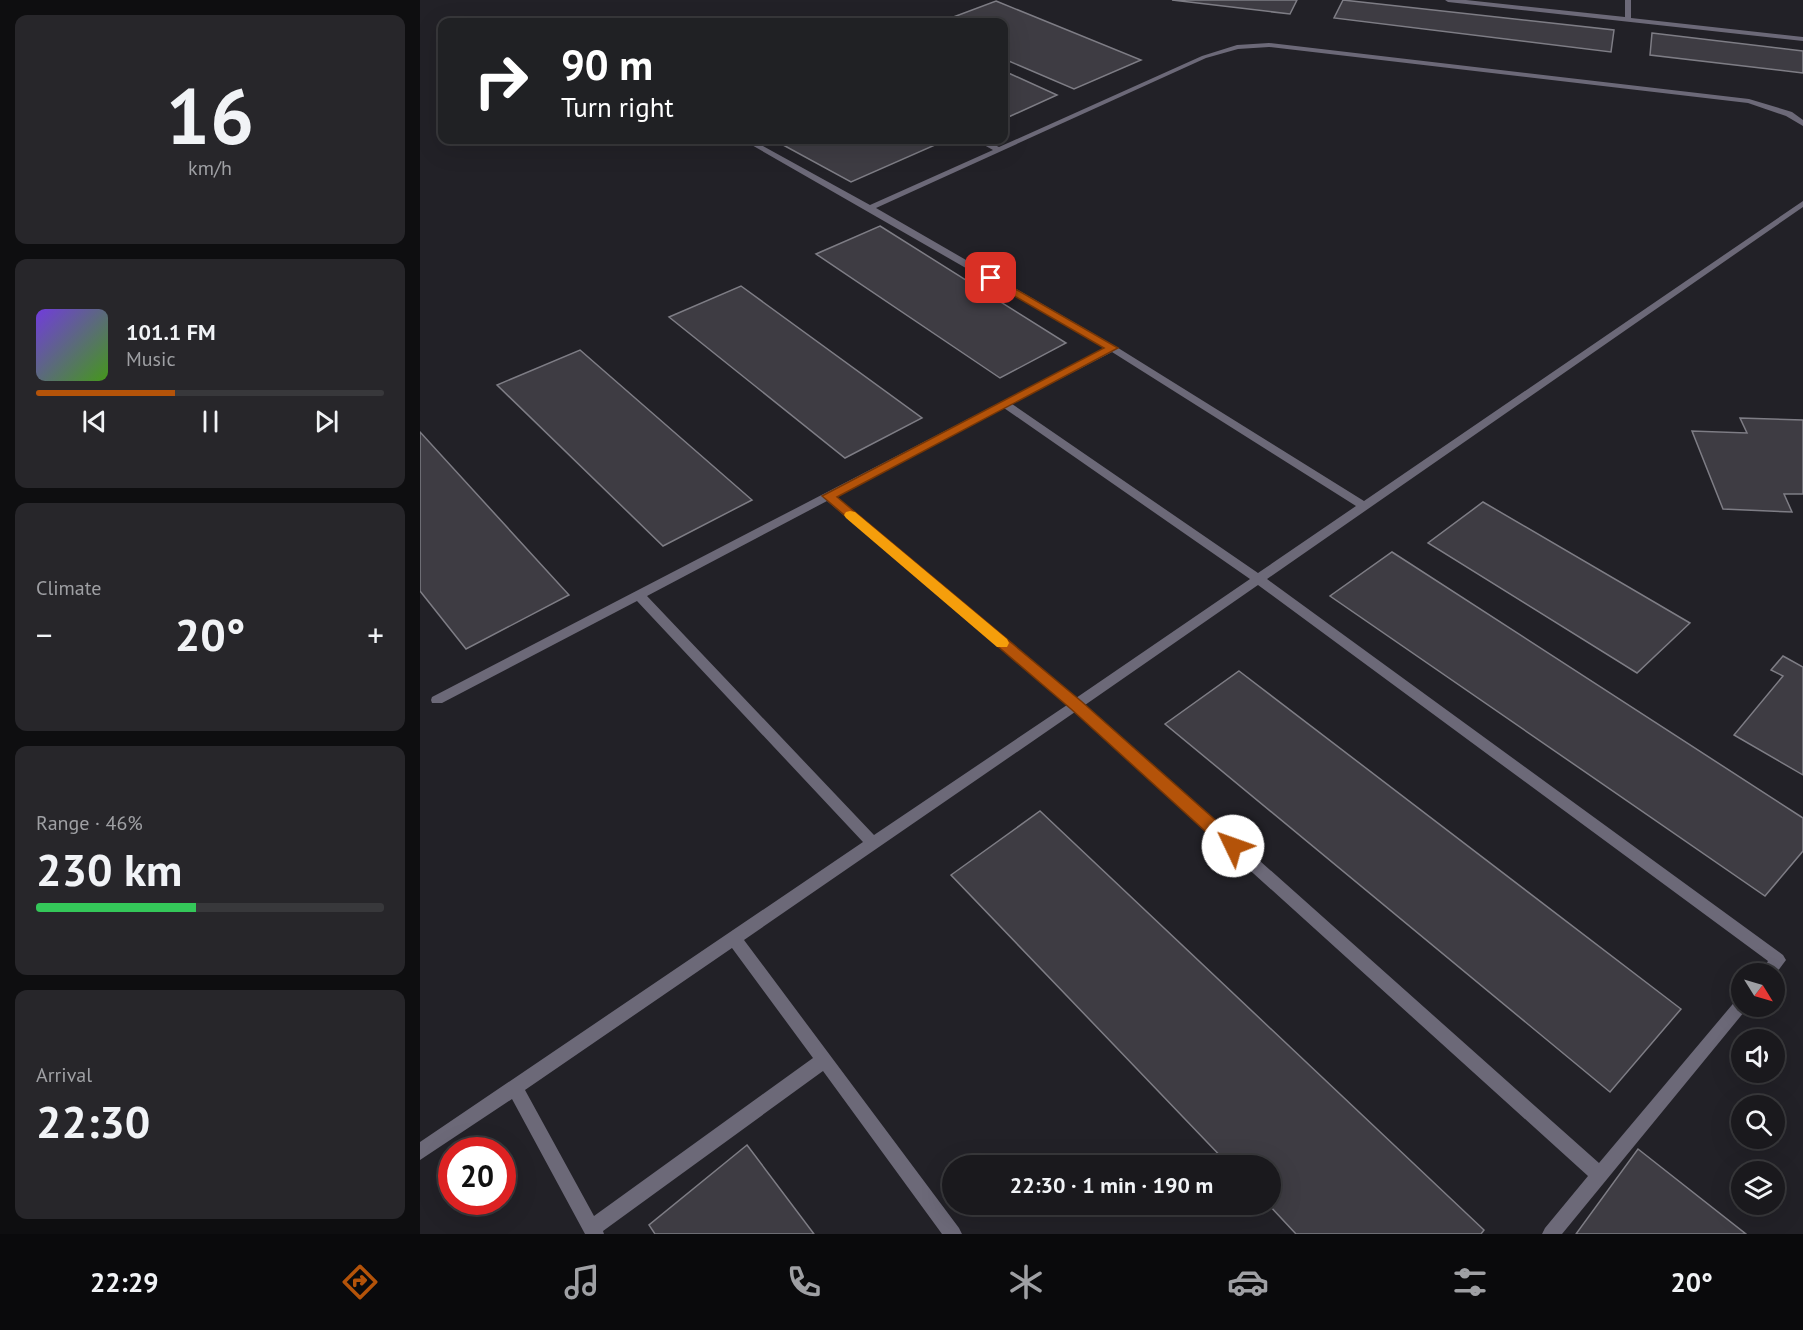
<!DOCTYPE html>
<html lang="en">
<head>
<meta charset="utf-8">
<style>
  :root { --surface:#1a191d; --page:#27262a; --text:#f1f3f6; --muted:#9fa0a4; --line:#38383b; --accent:#b45309 }
  body { margin:0; font-family:"PT Sans",sans-serif; background:var(--page); color:var(--text); height:100vh; display:flex; flex-direction:column; font-size:22px; white-space:nowrap }
  * { box-sizing:border-box; margin:0 }
  p { font-size:20px; color:var(--muted) }
  .icon { flex:none; width:33px; height:33px; fill:none; stroke:currentColor; stroke-width:2; stroke-linecap:round; stroke-linejoin:round }
  .map { position:relative; flex:1; overflow:hidden }
  .drawer { display:flex; flex-direction:column; gap:15px; padding:15px; background:#0e0e10; width:420px }
  .drawer>* { flex:none }
  .banner { position:absolute; left:18px; top:18px; width:570px; height:126px; border-radius:12px; box-shadow:0 6px 24px #0002,0 0 0 2px var(--line); background:#202124; color:#fff; overflow:hidden }
  .needle { width:39px; rotate:127deg }
  .tools { position:absolute; left:1311px; top:963px; display:grid; gap:12px }
  .tools a { display:grid; place-items:center; width:54px; height:54px; border-radius:50%; background:var(--surface); box-shadow:0 6px 24px #0002,0 0 0 2px var(--line); font-size:30px }
  .speed { position:absolute; left:18px; top:1137px; display:flex; gap:12px; font-size:30px; font-weight:700; text-align:center }
  .speed>* { display:grid; place-content:center; width:78px; height:78px; border-radius:50%; background:var(--surface); box-shadow:0 6px 24px #0002,0 0 0 2px var(--line); line-height:1 }
  .speed .limit { border:9px solid #d22; background:#fff; color:#111 }
  .pin { position:absolute; display:grid; place-items:center; width:51px; height:51px; color:#fff; margin:-26px; border-radius:12px; box-shadow:0 3px 9px #0006 }
  .me { position:absolute; width:66px; margin:-33px; rotate:312deg; stroke-linejoin:round; filter:drop-shadow(0 0 4px #0008) }
  .turn { display:flex; align-items:center; gap:21px; height:126px; padding:0 24px; font-size:27px }
  .turn .icon { width:78px; height:78px; stroke-width:2.5 }
  .turn b { display:block; font-size:42px; line-height:51px }
  .big { font-size:45px; font-weight:700; line-height:1.1 }
  .drawer .card { flex:1; display:flex; flex-direction:column; justify-content:center; gap:9px; min-width:0; padding:0 21px; border-radius:12px; background:var(--page) }
  .drawer .dial { align-items:center; gap:0 }
  .dial b { font-size:78px; line-height:1 }
  .song { display:flex; align-items:center; gap:18px }
  .cover { width:72px; height:72px; border-radius:9px; background:linear-gradient(135deg,hsl(260 70% 55%),hsl(100 70% 35%)) }
  .played { height:6px; border-radius:3px; background:linear-gradient(90deg,var(--accent) 40%,var(--line) 40%) }
  .keys { display:flex; justify-content:space-around; direction:ltr }
  .heat { display:flex; justify-content:space-between; align-items:center; font-size:33px; direction:ltr }
  .charge { height:9px; border-radius:4px; background:linear-gradient(90deg,#34c759 46%,var(--line) 0) }
  .trip { position:absolute; left:522px; top:1155px; width:339px; height:60px; border-radius:30px; background:var(--surface); box-shadow:0 6px 24px #0002,0 0 0 2px var(--line); font-weight:700; line-height:60px; text-align:center }
  .menu { display:flex; height:96px; justify-content:space-around; align-items:center; background:#0a0a0c; color:var(--muted) }
  .menu .icon { width:42px; height:42px }
  .menu .current { color:var(--accent) }
  .menu b { font-size:27px; color:var(--text) }
  main { display:flex; flex:1; min-height:0 }
  .map>svg:first-child { display:block }
  .building { fill:#3e3c43; stroke:#7e7d85; stroke-width:1.5 }
  .lines { fill:none; stroke-linecap:round; stroke-linejoin:round }
  .service { fill:#6c6978; fill-rule:evenodd }
  .route { fill:#b45309; stroke:#753606; stroke-width:1.5 }
  .slow { fill:#f59e0b }
</style>
</head>
<body>
<main>
<section class="drawer">
<div class="card dial"><b>16</b><p>km/h</p></div>
<div class="card">
<div class="song"><i class="cover"></i><div><b>101.1 FM</b><p>Music</p></div></div>
<div class="played"></div>
<div class="keys"><svg class="icon" aria-label="previous" viewBox="0 0 24 24"><path d="M18 5L8 12l10 7zM5 5v14"/></svg><svg class="icon" aria-label="pause" viewBox="0 0 24 24"><path d="M8 5v14M16 5v14"/></svg><svg class="icon" aria-label="next" viewBox="0 0 24 24"><path d="M6 5l10 7-10 7zM19 5v14"/></svg></div>
</div>
<div class="card"><p>Climate</p>
<div class="heat"><a>−</a><b class="big">20°</b><a>+</a></div>
</div>
<div class="card"><p>Range · 46%</p><b class="big">230 km</b><div class="charge"></div></div>
<div class="card"><p>Arrival</p><b class="big">22:30</b></div>
</section>
<div class="map">
<svg width="1383" height="1234" viewBox="0 0 1383 1234">
  <rect width="100%" height="100%" fill="#222127"/>
  <!-- building -->
  <g class="building">
    <polygon points="752,0 877,0 870,14"/>
    <polygon points="923,0 1194,30 1191,52 914,18"/>
    <polygon points="576,1 721,60 654,89 584,59 584,22 520,22"/>
    <polygon points="1232,33 1383,51 1383,73 1230,55"/>
    <polygon points="584,71 637,95 584,119"/>
    <polygon points="354,140 505,140 515,145 431,182"/>
    <polygon points="460,226 646,343 580,378 396,254"/>
    <polygon points="321,286 502,418 425,458 249,317"/>
    <polygon points="160,350 332,500 243,546 77,385"/>
    <polygon points="1320,418 1383,420 1383,494 1364,494 1372,512 1303,509 1272,431 1327,433"/>
    <polygon points="0,432 149,595 46,649 0,591"/>
    <polygon points="1063,502 1270,623 1217,673 1008,543"/>
    <polygon points="972,552 1383,818 1383,851 1345,896 910,596"/>
    <polygon points="1363,656 1383,667 1383,775 1314,735 1363,676 1351,670"/>
    <polygon points="819,671 1261,1009 1190,1092 745,724"/>
    <polygon points="620,811 1064,1230 1061,1234 876,1234 848,1204 850,1204 850,1166 810,1166 531,875"/>
    <polygon points="327,1145 394,1234 235,1234 229,1225"/>
    <polygon points="1218,1149 1326,1234 1156,1234"/>
  </g>
  <g class="lines">
    <!-- service -->
    <g class="service">
      <polygon points="1025,0 1046,0 1205,17 1205,0 1211,0 1211,18 1383,37 1383,41 1028,2"/>
      <path d="M 849,43 L 1329,99 L 1372,112 L 1383,120 L 1383,126 L 1366,116 L 1328,103 L 849,47 L 818,49 L 786,58 L 456,208 L 695,346 L 944,501 L 1383,201 L 1383,207 L 847,579 L 1363,955 L 1366,960 L 1354,976 L 1354,974 L 1340,974 L 1348,961 L 838,585 L 665,705 L 1179,1163 L 1317,999 L 1322,997 L 1322,1006 L 1329,1006 L 1142,1234 L 1122,1234 L 1125,1228 L 1168,1176 L 655,712 L 324,940 L 539,1228 L 542,1234 L 522,1234 L 403,1071 L 183,1231 L 184,1234 L 165,1234 L 92,1099 L 0,1160 L 0,1142 L 443,842 L 217,601 L 22,703 L 12,703 L 11,700 L 12,697 L 685,348 L 323,140 L 332,140 L 450,205 L 573,150 L 555,140 L 564,140 L 579,147 L 782,56 L 817,45 ZM 692,352 L 936,506 L 838,573 L 592,404 ZM 584,408 L 830,579 L 656,698 L 416,497 ZM 407,501 L 647,705 L 454,835 L 227,596 ZM 312,948 L 393,1058 L 174,1216 L 105,1090 Z"/>
    </g>
  </g>
  <!-- route -->
  <polygon class="route" points="571,275 698,348 417,497 661,701 819,841 821,846 819,851 813,853 807,851 651,709 402,496 684,348 567,280 566,278"/>
  <!-- slow -->
  <polygon class="slow" points="430,511 435,512 587,639 589,643 587,647 577,647 426,518 424,515 426,512"/>
</svg>
<div class="tools">
<a><svg class="needle" viewBox="-14 -14 28 28"><path d="M0-13l5 13h-10z" fill="#e53935"/><path d="M0 13l5-13h-10z" fill="#9fa0a4"/></svg></a>
<a><svg class="icon" aria-label="sound" viewBox="0 0 24 24"><path d="M4 9h4l5-4v14l-5-4H4zM17 9q2 3 0 6"/></svg></a>
<a><svg class="icon" aria-label="search" viewBox="0 0 24 24"><circle cx="10" cy="10" r="6"/><path d="M15 15l6 6"/></svg></a>
<a><svg class="icon" aria-label="layers" viewBox="0 0 24 24"><path d="M12 4l9 5-9 5-9-5zM3 14l9 5 9-5"/></svg></a>
</div>
<div class="speed"><div class="limit">20</div></div>
<div class="pin" style="left:571px;top:278px;background:#d93025"><svg class="icon" aria-label="arrive" viewBox="0 0 24 24"><path d="M6 21V4h12l-3 4 3 4H6"/></svg></div>
<svg class="me" style="left:813px;top:846px" viewBox="-20 -20 40 40"><circle r="19" fill="#fff"/><path d="M0-13L10 11 0 6-10 11z" fill="#b45309"/></svg>
<div class="trip">22:30 · 1 min · 190 m</div>
<div class="banner">
<div class="turn"><svg class="icon" aria-label="right" viewBox="0 0 24 24"><path d="M7 20v-9h11M14 6l5 5-5 5"/></svg><div><b>90 m</b>Turn right</div></div>
</div>
</div>
</main>
<nav class="menu">
<b>22:29</b>
<svg class="icon current" aria-label="directions" viewBox="0 0 24 24"><path d="M12 3l9 9-9 9-9-9zM9 14v-3h6M13 9l2 2-2 2"/></svg>
<svg class="icon" aria-label="music" viewBox="0 0 24 24"><path d="M9 18V5l10-2v13"/><circle cx="6" cy="18" r="3"/><circle cx="16" cy="16" r="3"/></svg>
<svg class="icon" aria-label="phone" viewBox="0 0 24 24"><path d="M5 4h4l2 5-3 2q2 4 5 5l2-3 5 2v4C11 20 4 13 5 4z"/></svg>
<svg class="icon" aria-label="climate" viewBox="0 0 24 24"><path d="M12 3v18M4 7l16 10M4 17L20 7"/></svg>
<svg class="icon" aria-label="car" viewBox="0 0 24 24"><path d="M5 17H2v-5l4-1 3-4h7l3 4 3 1v5h-3M9 17h6M6 11h13"/><circle cx="7" cy="17" r="2"/><circle cx="17" cy="17" r="2"/></svg>
<svg class="icon" aria-label="filters" viewBox="0 0 24 24"><path d="M4 7h16M4 17h16"/><circle cx="9" cy="7" r="2"/><circle cx="15" cy="17" r="2"/></svg>
<b>20°</b>
</nav>
</body>
</html>
